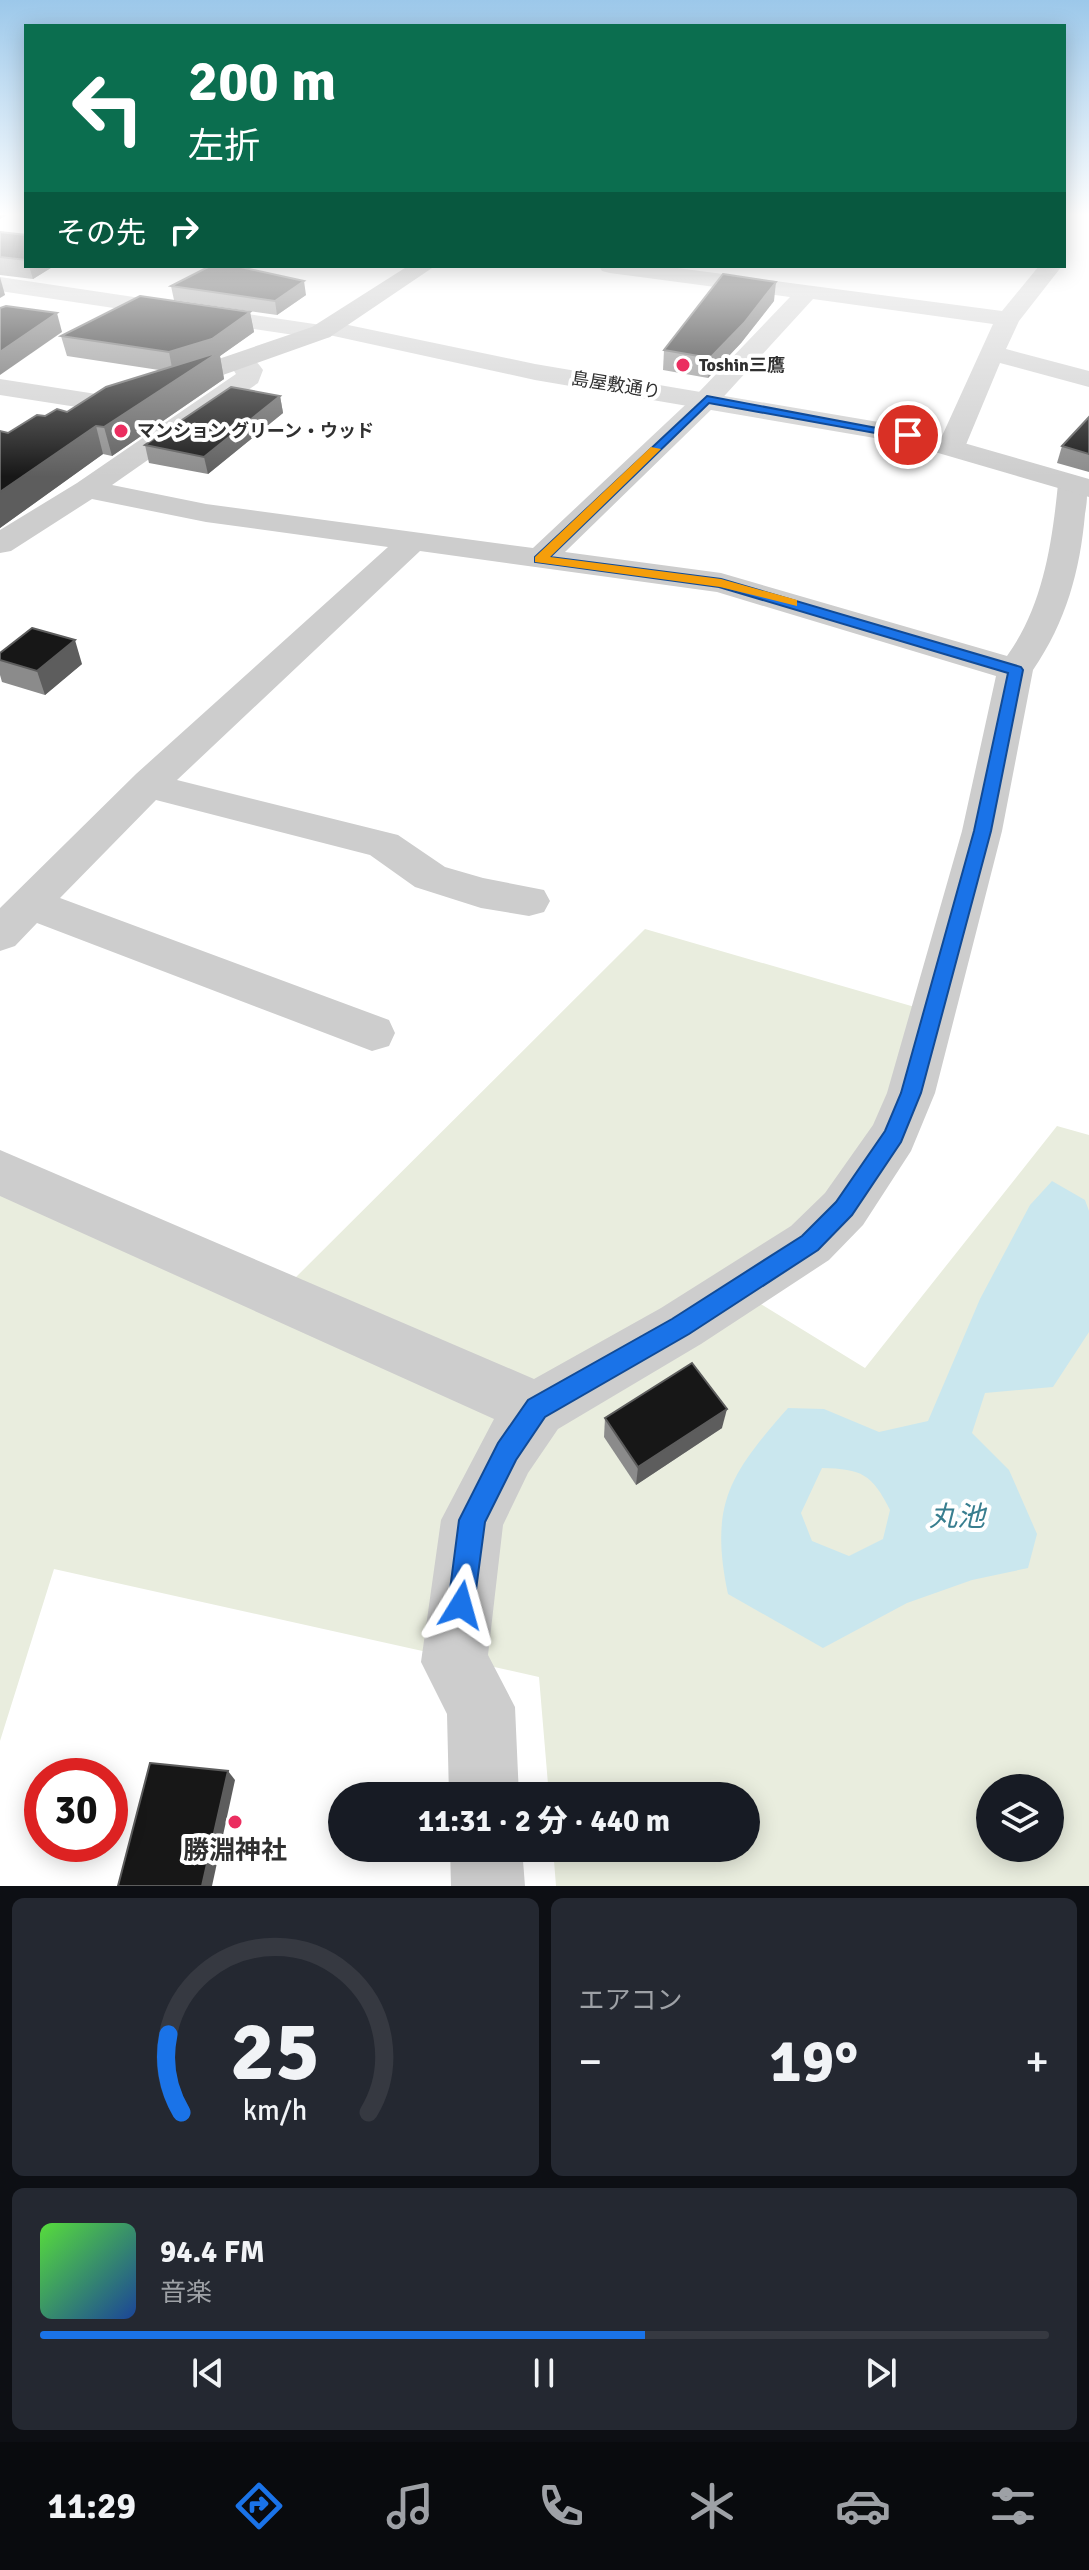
<!DOCTYPE html>
<html lang="ja">
<head>
<meta charset="utf-8">
<style>
  :root { --surface:#171b24; --page:#242831; --text:#f1f3f6; --muted:#9ea1a6; --line:#363941; --accent:#1a73e8 }
  body { margin:0; font-family:Signika,"Noto Sans JP",sans-serif; background:var(--page); color:var(--text); height:100vh; display:flex; flex-direction:column; font-size:30px; white-space:nowrap }
  * { box-sizing:border-box; margin:0 }
  p { font-size:26px; color:var(--muted) }
  .icon { flex:none; width:44px; height:44px; fill:none; stroke:currentColor; stroke-width:2; stroke-linecap:round; stroke-linejoin:round }
  .map { position:relative; height:1886px; overflow:hidden }
  .sheet { display:flex; flex-direction:column; gap:12px; padding:12px; background:#0d0f14; flex:1 }
  .sheet>* { flex:none }
  .banner { position:absolute; left:24px; top:24px; width:1042px; height:244px; border-radius:0px; box-shadow:0 4px 20px #0003; background:#0b6e4f; color:#fff; overflow:hidden }
  .buttons { position:absolute; left:976px; top:1774px; display:grid; gap:16px }
  .buttons a { display:grid; place-items:center; width:88px; height:88px; border-radius:50%; background:var(--surface); box-shadow:0 4px 20px #0003; font-size:40px }
  .speed { position:absolute; left:24px; top:1758px; display:flex; gap:16px; font-size:40px; font-weight:700; text-align:center }
  .speed>* { display:grid; place-content:center; width:104px; height:104px; border-radius:50%; background:var(--surface); box-shadow:0 4px 20px #0003; line-height:1 }
  .speed .limit { border:12px solid #d22; background:#fff; color:#111 }
  .pin { position:absolute; display:grid; place-items:center; width:68px; height:68px; color:#fff; margin:-34px; border:4px solid #fff; border-radius:50%; box-shadow:0 2px 8px #0007 }
  .me { position:absolute; width:88px; margin:-44px; rotate:8deg; stroke-linejoin:round; filter:drop-shadow(0 0 6px #0008) }
  .turn { display:flex; align-items:center; gap:28px; height:168px; padding:0 32px; font-size:36px }
  .turn .icon { width:104px; height:104px; stroke-width:2.5 }
  .turn b { display:block; font-size:56px; line-height:68px }
  .then { display:flex; align-items:center; height:76px; padding:0 32px; background:#0003; gap:16px; font-size:30px }
  .big { font-size:60px; font-weight:800; line-height:1.1 }
  .sheet .widget { flex:1; display:flex; flex-direction:column; justify-content:center; gap:12px; min-width:0; padding:0 28px; border-radius:12px; background:var(--page) }
  .sheet .dial { align-items:center; gap:0 }
  .dial svg { height:208px; overflow:visible; fill:none; stroke:var(--line); stroke-width:7; stroke-linecap:round; text-anchor:middle }
  .dial text { fill:var(--text); stroke:none }
  .song { display:flex; align-items:center; gap:24px }
  .cover { width:96px; height:96px; border-radius:12px; background:linear-gradient(135deg,hsl(110 70% 55%),hsl(220 70% 35%)) }
  .played { height:8px; border-radius:4px; background:linear-gradient(90deg,var(--accent) 60%,var(--line) 60%) }
  .keys { display:flex; justify-content:space-around; direction:ltr }
  .heat { display:flex; justify-content:space-between; align-items:center; font-size:44px; direction:ltr }
  .sheet .tiles { flex:1; display:grid; gap:12px; grid-template-columns:1fr 1fr }
  .widget:last-child { grid-column:span 2 }
  .trip { position:absolute; left:328px; top:1782px; width:432px; height:80px; border-radius:40px; background:var(--surface); box-shadow:0 4px 20px #0003; font-weight:800; line-height:80px; text-align:center }
  .tab-bar { display:flex; height:128px; justify-content:space-around; align-items:center; background:#090b0e; color:var(--muted) }
  .tab-bar .icon { width:56px; height:56px }
  .tab-bar .current { color:var(--accent) }
  .tab-bar b { font-size:36px; color:var(--text) }
  .map>svg:first-child { display:block }
  .green { fill:#e9edde; fill-rule:evenodd }
  .water { fill:#cae7ee; fill-rule:evenodd }
  .lines { fill:none; stroke-linecap:round; stroke-linejoin:round }
  .minor { fill:#cdcdcd; fill-rule:evenodd }
  .tertiary { fill:#cdcdcd; fill-rule:evenodd }
  .secondary { fill:#bababa; fill-rule:evenodd }
  .wall { fill:#8b8b8b }
  .shaded-wall { fill:#5d5d5d }
  .building { fill:#171717; stroke:#5d5d5d; stroke-width:2 }
  .route { fill:#1a73e8; stroke:#114b97; stroke-width:2 }
  .slow { fill:#f59e0b }
  .poi-dot { fill:#eb2e60; stroke:#fff; stroke-width:3 }
  .labels { text-anchor:middle; stroke-width:8; stroke-linejoin:round; paint-order:stroke }
  .far-poi-label { font-size:18px; font-weight:bold; fill:#303030; stroke:#fff; text-anchor:start }
  .far-street-label { font-size:18px; fill:#303030; stroke:#fff }
  .near-poi-label { font-size:26px; font-weight:bold; fill:#303030; stroke:#fff }
  .near-water-label { font-size:28px; font-style:italic; fill:#387e8f; stroke:#fff }
</style>
</head>
<body>
<div class="map">
<svg width="1089" height="1886" viewBox="0 0 1089 1886">
  <rect width="100%" height="100%" fill="#fff"/>
  <!-- green -->
  <path class="green" d="M 645,929 L 932,1012 L 893,1136 L 738,1290 L 865,1368 L 1057,1126 L 1089,1135 L 1089,1886 L 556,1886 L 553,1848 L 746,1848 L 746,1796 L 549,1796 L 539,1677 L 54,1569 L 0,1741 L 0,1172 L 277,1296 ZM 990,1788 L 1050,1788 L 1050,1848 L 990,1848 Z"/>
  <!-- water -->
  <path class="water" d="M 1052,1181 L 1085,1200 L 1089,1211 L 1089,1332 L 1053,1387 L 985,1393 L 972,1433 L 1009,1470 L 1037,1534 L 1028,1568 L 972,1580 L 907,1603 L 823,1648 L 728,1594 C 709,1504 730,1474 788,1408 L 824,1409 L 879,1432 L 928,1421 L 980,1299 L 1030,1205 ZM 822,1468 C 862,1469 872,1474 890,1510 L 883,1539 L 849,1556 L 812,1541 L 801,1513 Z"/>
  <g class="lines">
    <!-- minor -->
    <g class="minor">
      <path d="M 599,266 L 662,266 L 1002,311 L 1039,266 L 1062,266 L 1019,321 L 1006,349 L 1089,371 L 1089,387 L 1000,363 L 965,447 L 961,453 L 951,455 L 941,453 L 937,447 L 993,324 L 813,299 L 716,405 L 565,552 L 721,573 L 1007,656 C 1043,606 1052,544 1058,484 L 1063,478 L 1073,475 L 1083,478 C 1089,488 1087,502 1085,514 C 1080,571 1066,622 1033,670 L 1002,831 L 935,1093 L 911,1151 L 863,1225 L 829,1260 L 701,1344 L 558,1429 L 528,1473 L 503,1525 L 488,1655 L 515,1707 L 519,1796 L 449,1796 L 447,1714 L 421,1662 L 441,1520 L 494,1419 L 0,1196 L 0,1150 L 534,1379 L 661,1308 L 791,1226 L 825,1193 L 873,1125 L 887,1093 L 962,831 L 996,676 L 717,592 L 420,551 L 177,780 L 398,835 L 445,867 L 483,878 L 544,890 L 550,901 L 544,912 L 529,916 L 481,908 L 415,887 L 370,855 L 156,800 L 60,898 L 389,1020 L 395,1033 L 389,1046 L 372,1051 L 37,923 L 15,946 L 0,951 L 0,908 L 136,774 L 388,547 L 206,522 L 92,499 L 11,551 L 0,553 L 0,530 L 77,483 L 236,374 L 228,362 L 232,357 C 246,353 255,358 263,370 L 258,383 L 112,485 L 206,504 L 533,548 L 698,393 L 790,297 L 610,273 L 602,271 Z"/>
      <polygon points="0,277 321,325 330,327 333,332 330,337 321,339 0,291"/>
      <polygon points="0,379 109,396 119,398 122,404 119,410 109,412 0,395"/>
      <polygon points="450,1848 522,1848 525,1886 451,1886"/>
    </g>
    <!-- tertiary -->
    <polygon class="tertiary" points="329,321 535,364 908,427 1089,479 1089,497 904,443 535,380 320,333 317,328 320,323"/>
    <!-- secondary -->
    <polygon class="secondary" points="408,266 435,266 330,337 175,392 157,392 153,386 157,380 312,327"/>
  </g>
  <!-- wall -->
  <g class="wall">
    <polygon points="0,232 26,235 26,266 54,266 33,279 0,275"/>
    <polygon points="171,286 306,295 277,315 174,300"/>
    <polygon points="774,301 741,343 708,378 663,370 664,350"/>
    <polygon points="250,312 254,332 220,356 224,379 112,456 103,454 0,528 0,431 8,433 67,412 159,370 67,356 61,336"/>
    <polygon points="280,396 283,413 208,474 149,463 145,445"/>
    <polygon points="1089,417 1089,472 1057,463 1062,446"/>
    <polygon points="0,653 82,664 45,695 2,682 0,675"/>
    <polygon points="605,1418 722,1428 636,1485 604,1437"/>
  </g>
  <!-- shaded-wall -->
  <g class="shaded-wall">
    <polygon points="0,213 11,213 0,219"/>
    <polygon points="29,266 54,266 33,279"/>
    <polygon points="0,277 5,295 0,298"/>
    <polygon points="304,281 306,295 277,315 275,301"/>
    <polygon points="776,282 774,301 741,343 708,378 710,358"/>
    <polygon points="250,312 254,332 220,356 224,379 112,456 104,427 173,373 169,352"/>
    <polygon points="57,313 62,332 0,375 0,352"/>
    <polygon points="280,396 283,413 208,474 204,457"/>
    <polygon points="96,426 103,454 0,528 0,492"/>
    <polygon points="75,640 82,664 45,695 37,671"/>
    <polygon points="727,1409 722,1428 636,1485 638,1467"/>
    <polygon points="228,1771 235,1780 212,1886 202,1886"/>
  </g>
  <!-- building -->
  <g class="building">
    <polygon points="0,232 26,235 26,260 0,257"/>
    <polygon points="210,266 236,266 304,281 275,301 171,286"/>
    <polygon points="723,274 776,282 744,323 710,358 664,350"/>
    <polygon points="140,296 250,312 212,339 169,352 61,336"/>
    <polygon points="6,306 57,313 0,352 0,308"/>
    <polygon points="219,352 104,427 96,426 0,492 0,431 8,433 37,415 45,416 57,409 67,412 106,387"/>
    <polygon points="231,387 280,396 204,457 145,445"/>
    <polygon points="1089,417 1089,454 1062,446"/>
    <polygon points="32,628 75,640 37,671 0,660 0,653"/>
    <polygon points="692,1363 727,1409 638,1467 605,1418"/>
    <polygon points="150,1763 228,1771 202,1886 118,1886"/>
  </g>
  <!-- sky -->
  <linearGradient id="sky" x2="0" y2="1"><stop stop-color="#9cc8ea"/><stop offset="0.45" stop-color="#fff"/><stop offset="1" stop-color="#fff" stop-opacity="0"/></linearGradient>
  <rect width="1089" height="477" fill="url(#sky)"/>
  <!-- route -->
  <polygon class="route" points="707,396 914,435 908,439 709,403 550,557 721,579 1021,667 1023,670 991,831 921,1093 901,1142 852,1215 818,1250 689,1334 545,1417 516,1460 485,1522 474,1605 470,1615 461,1619 452,1615 448,1605 459,1520 498,1443 528,1400 672,1319 802,1236 836,1202 885,1131 901,1093 974,831 1008,673 719,587 535,562 535,557"/>
  <!-- slow -->
  <polygon class="slow" points="651,447 661,449 550,557 721,579 797,600 797,606 720,587 535,562 535,557"/>
  <!-- markers -->
  <g class="poi-dot">
    <circle cx="683" cy="365" r="8"/>
    <circle cx="121" cy="431" r="8"/>
    <circle cx="235" cy="1822" r="8"/>
  </g>
  <g class="labels">
    <!-- far-poi labels -->
    <g class="far-poi-label">
      <text x="699" y="371">Toshin三鷹</text>
      <text x="137" y="437">マンション グリーン・ウッド</text>
    </g>
    <!-- far-street labels -->
    <g class="far-street-label">
      <text transform="translate(616 385) rotate(9)" y="6">島屋敷通り</text>
    </g>
    <!-- near-poi labels -->
    <g class="near-poi-label">
      <text x="235" y="1859">勝淵神社</text>
    </g>
    <!-- near-water labels -->
    <g class="near-water-label">
      <text x="957" y="1526">丸池</text>
    </g>
  </g>
</svg>
<div class="buttons">
<a><svg class="icon" aria-label="layers" viewBox="0 0 24 24"><path d="M12 4l9 5-9 5-9-5zM3 14l9 5 9-5"/></svg></a>
</div>
<div class="speed"><div class="limit">30</div></div>
<div class="pin" style="left:908px;top:435px;background:#d93025"><svg class="icon" aria-label="arrive" viewBox="0 0 24 24"><path d="M6 21V4h12l-3 4 3 4H6"/></svg></div>
<svg class="me" style="left:461px;top:1605px" viewBox="-20 -20 40 40"><path d="M0-17L14 15 0 8-14 15z" fill="#1a73e8" stroke="#fff" stroke-width="4"/></svg>
<div class="trip">11:31 · 2 分 · 440 m</div>
<div class="banner">
<div class="turn"><svg class="icon" aria-label="left" viewBox="0 0 24 24"><path d="M17 20v-9H6M10 6l-5 5 5 5"/></svg><div><b>200 m</b>左折</div></div>
<div class="then">その先<svg class="icon" aria-label="right" viewBox="0 0 24 24"><path d="M7 20v-9h11M14 6l5 5-5 5"/></svg></div>
</div>
</div>
<section class="sheet">
<div class="tiles">
<div class="widget dial"><svg viewBox="0 0 100 80">
<path d="M14 69A42 42 0 1 1 86 69"/>
<path d="M14 69A42 42 0 0 1 9 39" stroke="#1a73e8"/>
<text x="50" y="56" font-size="32" font-weight="700">25</text>
<text x="50" y="72" font-size="11">km/h</text>
</svg></div>
<div class="widget"><p>エアコン</p>
<div class="heat"><a>−</a><b class="big">19°</b><a>+</a></div>
</div>
<div class="widget">
<div class="song"><i class="cover"></i><div><b>94.4 FM</b><p>音楽</p></div></div>
<div class="played"></div>
<div class="keys"><svg class="icon" aria-label="previous" viewBox="0 0 24 24"><path d="M18 5L8 12l10 7zM5 5v14"/></svg><svg class="icon" aria-label="pause" viewBox="0 0 24 24"><path d="M8 5v14M16 5v14"/></svg><svg class="icon" aria-label="next" viewBox="0 0 24 24"><path d="M6 5l10 7-10 7zM19 5v14"/></svg></div>
</div>
</div>
</section>
<nav class="tab-bar">
<b>11:29</b>
<svg class="icon current" aria-label="directions" viewBox="0 0 24 24"><path d="M12 3l9 9-9 9-9-9zM9 14v-3h6M13 9l2 2-2 2"/></svg>
<svg class="icon" aria-label="music" viewBox="0 0 24 24"><path d="M9 18V5l10-2v13"/><circle cx="6" cy="18" r="3"/><circle cx="16" cy="16" r="3"/></svg>
<svg class="icon" aria-label="phone" viewBox="0 0 24 24"><path d="M5 4h4l2 5-3 2q2 4 5 5l2-3 5 2v4C11 20 4 13 5 4z"/></svg>
<svg class="icon" aria-label="climate" viewBox="0 0 24 24"><path d="M12 3v18M4 7l16 10M4 17L20 7"/></svg>
<svg class="icon" aria-label="car" viewBox="0 0 24 24"><path d="M5 17H2v-5l4-1 3-4h7l3 4 3 1v5h-3M9 17h6M6 11h13"/><circle cx="7" cy="17" r="2"/><circle cx="17" cy="17" r="2"/></svg>
<svg class="icon" aria-label="filters" viewBox="0 0 24 24"><path d="M4 7h16M4 17h16"/><circle cx="9" cy="7" r="2"/><circle cx="15" cy="17" r="2"/></svg>
</nav>
</body>
</html>
